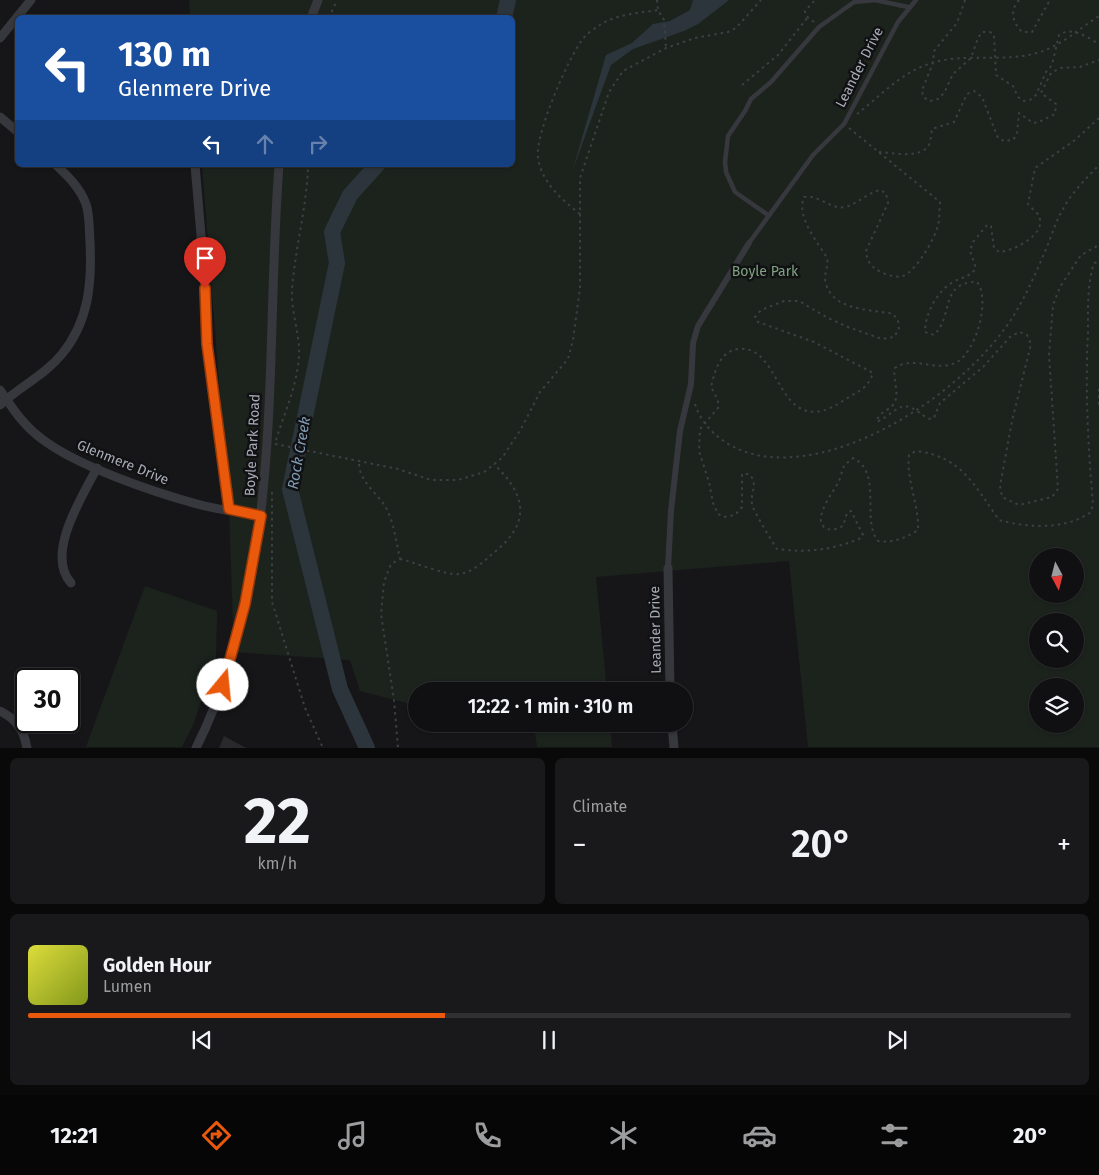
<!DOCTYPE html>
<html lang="en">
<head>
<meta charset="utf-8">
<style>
  :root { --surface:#101012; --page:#19191b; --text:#f1f3f6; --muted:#9c9d9f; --line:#303032; --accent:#ea580c }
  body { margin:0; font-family:"Fira Sans",sans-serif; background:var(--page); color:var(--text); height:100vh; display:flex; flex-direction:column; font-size:19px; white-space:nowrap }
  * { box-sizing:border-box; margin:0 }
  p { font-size:16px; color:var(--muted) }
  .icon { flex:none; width:28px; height:28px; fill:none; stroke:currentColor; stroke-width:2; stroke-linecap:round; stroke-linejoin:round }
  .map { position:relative; height:748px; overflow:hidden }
  .details { display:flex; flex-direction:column; gap:10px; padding:10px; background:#09090a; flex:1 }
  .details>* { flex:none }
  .guide { position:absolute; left:15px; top:15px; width:500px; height:152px; border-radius:8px; box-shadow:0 1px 4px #0004,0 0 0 1px var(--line); background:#1a4fa0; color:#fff; overflow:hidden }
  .needle { width:32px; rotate:173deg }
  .buttons { position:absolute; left:1029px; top:548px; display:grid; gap:10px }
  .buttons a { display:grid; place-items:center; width:55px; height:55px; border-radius:50%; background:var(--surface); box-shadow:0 1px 4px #0004,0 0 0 1px var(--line); font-size:25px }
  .speed { position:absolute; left:15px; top:668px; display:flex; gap:10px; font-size:25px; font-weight:700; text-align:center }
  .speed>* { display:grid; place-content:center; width:65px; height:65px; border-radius:50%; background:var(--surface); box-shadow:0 1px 4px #0004,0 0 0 1px var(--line); line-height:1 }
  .speed .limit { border:2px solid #111; border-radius:8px; background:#fff; color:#111 }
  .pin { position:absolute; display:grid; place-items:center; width:42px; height:42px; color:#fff; margin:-51px -21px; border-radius:50% 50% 50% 0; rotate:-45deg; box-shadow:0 0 5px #0007 }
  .pin .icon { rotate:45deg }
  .me { position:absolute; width:55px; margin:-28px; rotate:17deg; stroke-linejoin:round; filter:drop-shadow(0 0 4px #0008) }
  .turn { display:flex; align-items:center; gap:18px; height:105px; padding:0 20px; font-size:22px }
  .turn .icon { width:65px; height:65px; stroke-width:2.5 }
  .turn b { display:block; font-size:35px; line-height:42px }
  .lanes { display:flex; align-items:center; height:48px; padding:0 20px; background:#0003; justify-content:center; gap:25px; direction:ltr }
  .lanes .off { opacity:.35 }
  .big { font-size:38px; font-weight:600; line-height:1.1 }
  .details .widget { flex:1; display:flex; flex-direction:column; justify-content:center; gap:8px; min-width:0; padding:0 18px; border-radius:8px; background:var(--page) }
  .details .dial { align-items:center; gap:0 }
  .dial b { font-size:65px; line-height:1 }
  .song { display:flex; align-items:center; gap:15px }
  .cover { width:60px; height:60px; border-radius:8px; background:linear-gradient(135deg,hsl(60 70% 55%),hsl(70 70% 35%)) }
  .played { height:5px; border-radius:2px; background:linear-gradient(90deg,var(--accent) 40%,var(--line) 40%) }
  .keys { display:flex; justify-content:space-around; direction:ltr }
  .heat { display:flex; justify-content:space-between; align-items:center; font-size:28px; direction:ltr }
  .details .tiles { flex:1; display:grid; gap:10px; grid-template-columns:1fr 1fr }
  .widget:last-child { grid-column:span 2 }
  .trip { position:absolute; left:408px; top:682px; width:285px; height:50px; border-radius:25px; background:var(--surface); box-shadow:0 1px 4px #0004,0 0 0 1px var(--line); font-weight:600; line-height:50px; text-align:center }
  .dock { display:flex; height:80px; justify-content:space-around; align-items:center; background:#060607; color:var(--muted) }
  .dock .icon { width:35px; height:35px }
  .dock .selected { color:var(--accent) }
  .dock b { font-size:22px; color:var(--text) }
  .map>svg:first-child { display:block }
  .green { fill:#1c231d; fill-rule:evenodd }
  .water { fill:#2c353c }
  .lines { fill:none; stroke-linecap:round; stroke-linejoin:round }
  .river { stroke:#2c353c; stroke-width:16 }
  .building { fill:#29292c }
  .path { stroke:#3d3f44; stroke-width:2; stroke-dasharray:2.5 4; stroke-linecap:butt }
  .service { stroke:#37383d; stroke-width:4.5 }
  .pedestrian { stroke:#37383d; stroke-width:6 }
  .minor { stroke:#37383d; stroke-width:9 }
  .route-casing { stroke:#983908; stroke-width:12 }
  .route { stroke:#ea580c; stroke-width:9 }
  .labels { text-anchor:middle; stroke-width:5; stroke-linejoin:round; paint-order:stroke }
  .street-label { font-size:14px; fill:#a8adb8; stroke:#111113 }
  .park-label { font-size:14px; fill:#7fa381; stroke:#111113 }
  .water-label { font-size:15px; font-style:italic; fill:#7f9bb3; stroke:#111113 }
</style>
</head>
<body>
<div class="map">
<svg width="1099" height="748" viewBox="0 0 1099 748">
  <rect width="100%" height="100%" fill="#161618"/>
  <!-- green -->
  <g class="green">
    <path d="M 189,0 L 1099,0 L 1099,747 L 808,747 L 789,561 L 596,577 L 607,691 L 416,691 L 416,723 L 412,723 L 411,704 L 360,691 L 350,660 L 234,652 L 229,509 L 202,165 L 512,165 L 512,18 L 190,17 ZM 1038,556 L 1075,556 L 1075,594 L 1038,594 ZM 1038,621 L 1075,621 L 1075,659 L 1038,659 ZM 1038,686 L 1075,686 L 1075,724 L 1038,724 Z"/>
    <polygon points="145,586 217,611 216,657 193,725 182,747 86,747"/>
    <polygon points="529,724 610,724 612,747 537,747 534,724"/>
  </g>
  <!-- water -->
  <polygon class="water" points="693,0 729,0 698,24 684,31 633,49 611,65 573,169 606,55 632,43 653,24 670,21 690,10"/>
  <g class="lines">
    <!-- river -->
    <g class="river">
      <polyline points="504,18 508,0"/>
      <polyline points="367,748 340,689 290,489 337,263 332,232 350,195 377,165"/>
    </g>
  </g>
  <!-- building -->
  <polygon class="building" points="224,736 246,748 219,748"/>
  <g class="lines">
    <!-- path -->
    <g class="path">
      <polyline points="657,0 658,10 664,20 666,48"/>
      <path d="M 965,0 L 957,23 L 934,51 L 933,63 L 922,90 L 923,97 L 930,101 L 938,99 L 944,93 L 953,74 L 971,58 L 978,38 L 982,32 L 990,32 L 994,35 L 996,75 L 1013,86 L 1018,97 L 1023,101 L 1030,100 L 1036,95 L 1046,72 L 1052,65 L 1059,35 C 1072,26 1087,37 1099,44"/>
      <path d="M 1019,0 C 1009,11 1013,23 1022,32 L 1032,32 L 1050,0"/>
      <polyline points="329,18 337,0"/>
      <polyline points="814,22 806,16 805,11 815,0"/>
      <polyline points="742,85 778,55 808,17"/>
      <path d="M 857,114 C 879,97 900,74 926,65 C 962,51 1003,64 1040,52 C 1062,45 1080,28 1099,16"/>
      <path d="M 1099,118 L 1075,140 L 1035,168 L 1028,204 C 1031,208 1037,212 1039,216 C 1047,235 1013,251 999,252 L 994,248 L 991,226 L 987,225 L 973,242 L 970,251 L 976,268 C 970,277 962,277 953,282 C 937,291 925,314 925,332 L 934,335 C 954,316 939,282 977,282 C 991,299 976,354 955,363 C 935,372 913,355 895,368 C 892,380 901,394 893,405 C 888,411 877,413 877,422 C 904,407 900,397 928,419 L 934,418 L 940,403 L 983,367 L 1011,336 L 1020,332 L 1027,335 L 1031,344 L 1012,421 L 1000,486 L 1002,497 L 1019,505 L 1052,497 L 1058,489 L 1049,355 L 1053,305 L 1060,287 L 1081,255 L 1099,245"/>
      <path d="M 849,128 L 940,202 C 939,210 940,218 938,225 C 935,239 916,271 903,276 C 896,278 887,275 881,272 C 871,267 867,262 866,251 L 888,203 L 886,193 L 880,190 C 867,193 858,204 845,207 C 830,210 819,194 804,197 C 796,217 817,241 827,258 C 829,267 823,274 826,284 C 834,311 870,309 893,314 L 898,320 L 899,329 L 894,337 L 882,339 L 848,327 L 828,318 L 799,301 L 784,301 L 761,310 L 755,317 L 758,322 L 814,342 L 873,373 C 868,389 857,392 844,400 C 829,410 814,417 798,407 C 776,393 770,345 738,349 C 719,352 715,371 711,387 L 718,400 L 718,408 L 700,429 L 699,451 L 709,482 L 713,503 L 718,514 L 724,517 L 735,515 L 742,507 L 742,474 L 749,474 C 759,484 750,492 752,504 C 752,509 773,543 777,549 C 807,553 831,550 859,539 L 863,535 L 851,511 L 847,513 L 843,526 C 837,529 830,532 824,527 C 813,517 834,491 839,481 C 841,476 842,470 844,466 C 846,463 850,461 853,458 C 883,472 861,521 878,541 C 894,543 905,538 918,530 C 919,504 906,480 909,455 L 916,451 C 961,456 975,486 999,520 C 1027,528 1066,530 1091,512 L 1093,504 C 1088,447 1085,389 1088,332 C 1088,308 1087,285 1094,263 L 1099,262"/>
      <path d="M 879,152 C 894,153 920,159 929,145 C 931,141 931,133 932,129 L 954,122 L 967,94 L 974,91 L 982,97 L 998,138 L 1004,141 L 1013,140 L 1017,134 L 1019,113 L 1033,123 L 1039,122 L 1055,114 L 1056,104 L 1041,93 L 1051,73 L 1060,68 L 1080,67 L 1099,60"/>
      <path d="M 580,214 C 561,199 541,182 538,157 C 535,134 568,59 582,40 C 586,34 594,29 600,25 C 616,14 640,13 658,10"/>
      <polyline points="1099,389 1099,406"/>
      <path d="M 695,404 C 705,436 739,455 771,457 C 857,464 970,386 1014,315 C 1027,294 1037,270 1047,247 C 1052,234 1056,221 1063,209 C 1072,192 1086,179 1099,165"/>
      <path d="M 276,440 C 285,411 300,379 299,348 C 298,329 291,309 292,290 C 295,248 307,207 308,165"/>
      <polyline points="275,444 398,469 431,480 458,480 484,472 502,458 521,429 540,392 568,359 573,340 580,288 580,178 609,92 623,71 666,48 695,38 728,32 736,28 761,0"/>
      <path d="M 359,464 C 360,482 376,492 385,506 C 394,521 396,542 400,559 L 391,564 L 384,582 L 381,614 L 394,700 L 398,748"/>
      <polyline points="272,492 272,602 305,708 323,748"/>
      <path d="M 400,559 C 414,562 447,576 459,574 C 471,573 482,563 491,555 C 530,525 529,498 494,464"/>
    </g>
    <!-- service -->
    <g class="service">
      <polyline points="768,215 735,192 726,172 725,162 728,136 745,111 751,99 771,82 819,27 854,2 875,0 908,7"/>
      <polyline points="749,243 813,155 844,124 898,22 916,0"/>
    </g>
    <!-- pedestrian -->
    <polyline class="pedestrian" points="668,568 671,511 680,431 691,384 693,343 698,326 749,243"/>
    <!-- minor -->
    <g class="minor">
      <polyline points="311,18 318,0"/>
      <polyline points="0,38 31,0"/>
      <polyline points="0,117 18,132"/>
      <polyline points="195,165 204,270 207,344 229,509"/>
      <path d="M 0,390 C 12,408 24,426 42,439 C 77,466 153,492 197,504 C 218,510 240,512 261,516"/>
      <path d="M 0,405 C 19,387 45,375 62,354 C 89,321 92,283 90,242 C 89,230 90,216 86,204 C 80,188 68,176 56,165"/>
      <polyline points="668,568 670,691"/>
      <path d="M 71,583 C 45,554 82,497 97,468"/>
      <path d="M 0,711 C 16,719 24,730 27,748"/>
      <polyline points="672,724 674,748"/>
      <path d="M 196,748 C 286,567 264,360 279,165"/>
    </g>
  </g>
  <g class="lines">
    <defs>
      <polyline id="route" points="205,288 207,344 229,509 261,516 245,604 223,685"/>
    </defs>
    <!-- route casing -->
    <use href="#route" class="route-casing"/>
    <!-- route -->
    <use href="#route" class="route"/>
  </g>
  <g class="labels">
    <!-- street labels -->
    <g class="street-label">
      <text transform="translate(859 67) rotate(-63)" y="5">Leander Drive</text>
      <text transform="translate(252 445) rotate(-87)" y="5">Boyle Park Road</text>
      <text transform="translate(123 462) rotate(22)" y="5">Glenmere Drive</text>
      <text transform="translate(655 630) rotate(-91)" y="5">Leander Drive</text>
    </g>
    <!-- park labels -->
    <g class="park-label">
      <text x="765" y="276">Boyle Park</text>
    </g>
    <!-- water labels -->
    <g class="water-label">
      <text transform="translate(299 453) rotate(-80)" y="5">Rock Creek</text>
    </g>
  </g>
</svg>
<div class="buttons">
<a><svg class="needle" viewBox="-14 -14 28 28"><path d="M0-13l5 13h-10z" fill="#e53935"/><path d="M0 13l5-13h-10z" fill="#9c9d9f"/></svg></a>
<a><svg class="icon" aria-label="search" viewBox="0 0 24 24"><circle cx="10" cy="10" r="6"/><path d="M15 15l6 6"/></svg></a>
<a><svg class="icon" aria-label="layers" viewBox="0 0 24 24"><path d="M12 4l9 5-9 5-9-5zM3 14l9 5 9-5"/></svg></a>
</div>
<div class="speed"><div class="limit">30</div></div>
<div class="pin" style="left:205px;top:288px;background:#d93025"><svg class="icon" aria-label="arrive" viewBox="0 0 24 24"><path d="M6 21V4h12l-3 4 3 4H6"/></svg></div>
<svg class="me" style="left:223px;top:685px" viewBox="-20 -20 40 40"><circle r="19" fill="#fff"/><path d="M0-13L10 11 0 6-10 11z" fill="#ea580c"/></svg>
<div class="trip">12:22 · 1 min · 310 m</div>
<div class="guide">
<div class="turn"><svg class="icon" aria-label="left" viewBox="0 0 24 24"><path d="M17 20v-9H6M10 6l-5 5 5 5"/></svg><div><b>130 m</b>Glenmere Drive</div></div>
<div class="lanes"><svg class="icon" aria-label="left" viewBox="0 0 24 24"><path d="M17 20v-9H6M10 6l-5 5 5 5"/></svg><svg class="icon off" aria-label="ahead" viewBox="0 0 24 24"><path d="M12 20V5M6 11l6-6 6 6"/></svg><svg class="icon off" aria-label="right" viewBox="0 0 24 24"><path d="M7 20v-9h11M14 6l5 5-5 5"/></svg></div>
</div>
</div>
<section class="details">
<div class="tiles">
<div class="widget dial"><b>22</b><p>km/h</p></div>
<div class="widget"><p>Climate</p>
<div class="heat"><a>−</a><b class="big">20°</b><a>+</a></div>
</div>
<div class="widget">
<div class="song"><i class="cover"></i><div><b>Golden Hour</b><p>Lumen</p></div></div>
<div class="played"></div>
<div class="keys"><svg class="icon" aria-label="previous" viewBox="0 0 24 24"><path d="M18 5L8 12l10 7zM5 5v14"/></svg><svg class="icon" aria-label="pause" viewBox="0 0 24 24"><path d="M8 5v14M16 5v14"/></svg><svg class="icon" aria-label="next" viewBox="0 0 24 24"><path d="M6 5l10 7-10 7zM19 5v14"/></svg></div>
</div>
</div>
</section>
<nav class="dock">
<b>12:21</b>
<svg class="icon selected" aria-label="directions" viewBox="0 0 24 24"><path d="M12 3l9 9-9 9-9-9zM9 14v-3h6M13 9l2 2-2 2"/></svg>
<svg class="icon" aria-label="music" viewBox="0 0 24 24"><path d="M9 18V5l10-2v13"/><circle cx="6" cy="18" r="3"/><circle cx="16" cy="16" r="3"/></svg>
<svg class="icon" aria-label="phone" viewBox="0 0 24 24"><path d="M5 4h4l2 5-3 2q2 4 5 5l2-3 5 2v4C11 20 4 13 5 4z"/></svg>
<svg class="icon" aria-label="climate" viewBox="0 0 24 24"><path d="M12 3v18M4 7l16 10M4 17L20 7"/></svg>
<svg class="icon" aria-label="car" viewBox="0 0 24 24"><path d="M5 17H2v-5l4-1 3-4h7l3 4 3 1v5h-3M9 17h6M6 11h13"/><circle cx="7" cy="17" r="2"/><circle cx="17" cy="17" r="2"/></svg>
<svg class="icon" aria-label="filters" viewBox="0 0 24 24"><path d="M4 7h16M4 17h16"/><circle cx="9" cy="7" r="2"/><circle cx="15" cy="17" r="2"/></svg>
<b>20°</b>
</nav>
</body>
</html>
